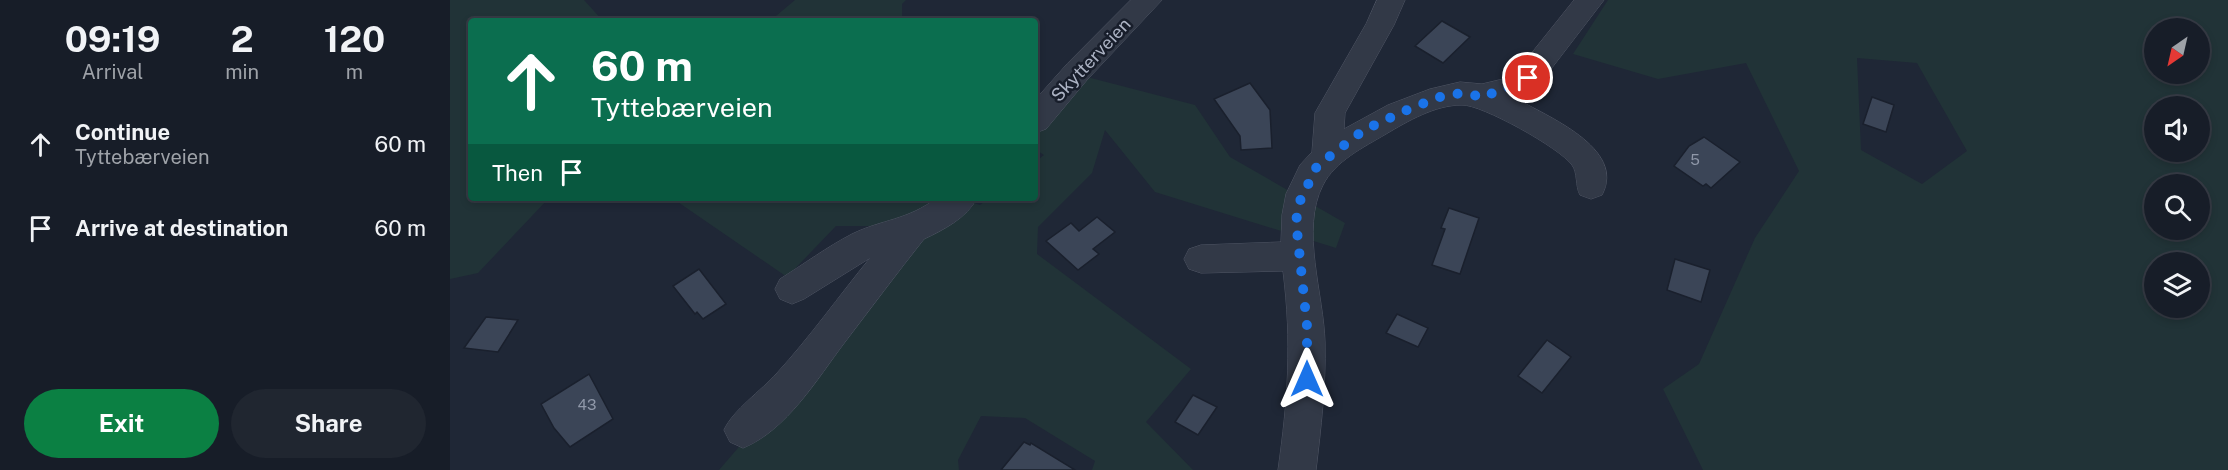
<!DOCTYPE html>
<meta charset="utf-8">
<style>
:root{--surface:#171d28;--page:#202630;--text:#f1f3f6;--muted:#9ea2a8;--line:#363b45;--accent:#0b8043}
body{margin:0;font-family:"Public Sans",sans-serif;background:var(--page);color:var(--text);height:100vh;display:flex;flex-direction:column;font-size:22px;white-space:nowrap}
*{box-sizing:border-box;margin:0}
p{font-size:20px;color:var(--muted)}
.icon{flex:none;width:33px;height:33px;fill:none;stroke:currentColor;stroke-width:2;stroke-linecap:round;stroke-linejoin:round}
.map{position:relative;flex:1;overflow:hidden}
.side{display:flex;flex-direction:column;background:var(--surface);width:450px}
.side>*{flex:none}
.guide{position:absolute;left:18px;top:18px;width:570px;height:183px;border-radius:6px;box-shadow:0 3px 9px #0003,0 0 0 2px var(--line);background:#0b6e4f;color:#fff;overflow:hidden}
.needle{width:39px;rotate:214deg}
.tools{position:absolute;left:1694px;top:18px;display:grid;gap:12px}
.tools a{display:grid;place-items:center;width:66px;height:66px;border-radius:50%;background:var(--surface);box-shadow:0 3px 9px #0003,0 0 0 2px var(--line);font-size:30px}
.pin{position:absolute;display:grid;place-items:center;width:51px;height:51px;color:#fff;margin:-26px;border:3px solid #fff;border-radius:50%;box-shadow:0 2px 6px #0007}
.me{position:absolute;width:66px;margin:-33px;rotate:0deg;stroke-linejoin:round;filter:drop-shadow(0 0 4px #0008)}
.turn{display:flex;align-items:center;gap:21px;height:126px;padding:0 24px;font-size:27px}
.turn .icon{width:78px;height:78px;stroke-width:2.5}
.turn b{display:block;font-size:42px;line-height:51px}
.then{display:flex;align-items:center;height:57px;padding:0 24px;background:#0003;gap:12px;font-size:22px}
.eta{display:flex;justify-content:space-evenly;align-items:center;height:102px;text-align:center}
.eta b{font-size:36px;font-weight:700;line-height:42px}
.action{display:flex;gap:12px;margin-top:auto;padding:12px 24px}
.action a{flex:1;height:69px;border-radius:36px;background:var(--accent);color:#fff;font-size:24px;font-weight:700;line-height:69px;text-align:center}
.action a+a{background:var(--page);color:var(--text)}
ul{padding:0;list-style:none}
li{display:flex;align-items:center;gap:18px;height:84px;padding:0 24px}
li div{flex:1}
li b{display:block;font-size:22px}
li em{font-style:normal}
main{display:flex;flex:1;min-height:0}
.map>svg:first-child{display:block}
.green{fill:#213337;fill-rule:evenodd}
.building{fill:#3b4557;stroke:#1a202d;stroke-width:1.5}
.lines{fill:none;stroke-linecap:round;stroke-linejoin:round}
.minor-casing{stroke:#505665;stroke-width:1}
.minor{fill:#323947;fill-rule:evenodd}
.route{stroke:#1a73e8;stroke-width:10;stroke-dasharray:0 18}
.labels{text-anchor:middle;stroke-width:5;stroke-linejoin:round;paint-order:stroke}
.number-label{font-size:15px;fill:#9098a9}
.street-label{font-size:18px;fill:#acb3c4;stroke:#181e2b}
</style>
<main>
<section class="side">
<div class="eta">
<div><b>09:19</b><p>Arrival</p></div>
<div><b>2</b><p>min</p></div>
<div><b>120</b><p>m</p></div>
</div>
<ul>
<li><svg class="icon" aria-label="ahead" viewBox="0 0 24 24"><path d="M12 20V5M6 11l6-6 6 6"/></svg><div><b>Continue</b><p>Tyttebærveien</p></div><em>60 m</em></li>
<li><svg class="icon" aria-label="arrive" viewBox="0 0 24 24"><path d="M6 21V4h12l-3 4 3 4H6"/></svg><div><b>Arrive at destination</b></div><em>60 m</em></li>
</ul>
<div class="action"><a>Exit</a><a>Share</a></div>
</section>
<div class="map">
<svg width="1778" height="470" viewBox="0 0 1778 470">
<rect width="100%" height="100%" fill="#1f2736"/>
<path class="green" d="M0 0H134L153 21H21V198H99L28 273 0 279Z
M345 0H456L452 4V21H320Z
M1158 0H1778V470H1253L1213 389 1249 364 1305 238 1349 171 1296 63 1208 79 1123 54ZM1704 28H1749V74H1704ZM1407 58 1467 63 1517 151 1472 184 1411 150ZM1704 106H1749V152H1704ZM1749 184V230H1704V184ZM1749 262V308H1704V262Z
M637 77 745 105 780 157 895 223 886 248 705 192 655 130 642 173 588 227 587 254 741 369 696 422 743 470H642L645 461 575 418 531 416 508 460 509 470H269L403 315 441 226H386L337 277 222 198H369L373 201 379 198H509L530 205 539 198H585V162L594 155 585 149V92L609 104Z"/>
<path class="building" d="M992 21 1020 37 993 63 965 46Z
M800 83 820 110 822 148 791 150 790 136 764 99Z
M1422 97 1444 105 1436 132 1413 124Z
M1254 137 1290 162 1261 188 1256 184 1253 186 1224 166 1239 146Z
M999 208 1029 218 1010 274 982 265 995 229 991 228Z
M647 217 665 232 643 249 649 254 628 270 596 241 621 223 629 231Z
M1225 259 1260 270 1251 302 1217 290Z
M249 269 276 304 253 319 247 312 245 314 223 286Z
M947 314 978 328 968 347 936 333Z
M36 317 68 320 48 352 14 348Z
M1097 340 1121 357 1092 393 1068 376Z
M139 374 163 419 120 447 104 428 91 404Z
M743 395 767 407 748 435 725 422Z
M574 442 580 445 581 443 625 470H551Z"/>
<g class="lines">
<defs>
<path id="minor" d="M681 0H712L637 80 596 129 585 133V100L617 64Z
M927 0H955L944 25 895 113 894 129 938 105 980 89 1010 82 1032 84 1053 79 1068 70 1124 0H1154L1088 86 1065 98C1096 116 1177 148 1152 195L1141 199 1130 195C1125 186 1128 173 1122 165 1110 148 1031 104 1012 105 985 105 958 121 936 134 914 147 885 161 873 185 850 229 874 295 875 343 876 385 871 428 866 470H828C838 400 842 342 833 271L751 273 739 269 734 259 739 249 751 245 831 242 832 215 836 194 850 165 862 152 865 113 916 24Z
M487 198H527C517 218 493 230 474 239 447 273 421 308 395 342 367 379 337 430 293 448L280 442 274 430C283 410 311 391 327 373 360 337 389 296 420 258L354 299 342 304 330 299 325 289 330 279C354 264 377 247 402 234 433 219 456 221 487 198Z"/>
</defs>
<use href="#minor" class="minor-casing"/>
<use href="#minor" class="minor"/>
</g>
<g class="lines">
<path class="route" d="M857 379V326L846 221 850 201 867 166 914 130 957 110 995 95 1016 93 1034 98C1048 88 1064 89 1078 78"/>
</g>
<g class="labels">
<g class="number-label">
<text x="1245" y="165">5</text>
<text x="137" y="410">43</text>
</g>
<g class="street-label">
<text transform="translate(641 60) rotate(-47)" y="6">Skytterveien</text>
</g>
</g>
</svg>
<div class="tools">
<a><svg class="needle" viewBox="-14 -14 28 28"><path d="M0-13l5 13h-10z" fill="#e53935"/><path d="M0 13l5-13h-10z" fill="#9ea2a8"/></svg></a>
<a><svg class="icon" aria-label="sound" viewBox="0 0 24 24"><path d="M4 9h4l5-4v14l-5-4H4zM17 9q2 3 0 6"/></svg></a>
<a><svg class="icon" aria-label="search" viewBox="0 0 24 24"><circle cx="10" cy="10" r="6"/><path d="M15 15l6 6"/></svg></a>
<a><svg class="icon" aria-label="layers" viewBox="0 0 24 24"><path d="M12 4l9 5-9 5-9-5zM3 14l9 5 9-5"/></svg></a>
</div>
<div class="pin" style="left:1078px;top:78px;background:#d93025"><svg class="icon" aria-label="arrive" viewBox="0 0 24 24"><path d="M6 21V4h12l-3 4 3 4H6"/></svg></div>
<svg class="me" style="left:857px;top:379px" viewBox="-20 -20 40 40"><path d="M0-17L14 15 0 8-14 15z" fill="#1a73e8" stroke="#fff" stroke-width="4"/></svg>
<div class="guide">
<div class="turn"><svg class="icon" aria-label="ahead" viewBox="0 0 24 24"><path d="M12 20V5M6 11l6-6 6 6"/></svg><div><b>60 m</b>Tyttebærveien</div></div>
<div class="then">Then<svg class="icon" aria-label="arrive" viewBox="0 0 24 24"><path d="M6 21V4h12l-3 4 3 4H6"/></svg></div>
</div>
</div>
</main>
